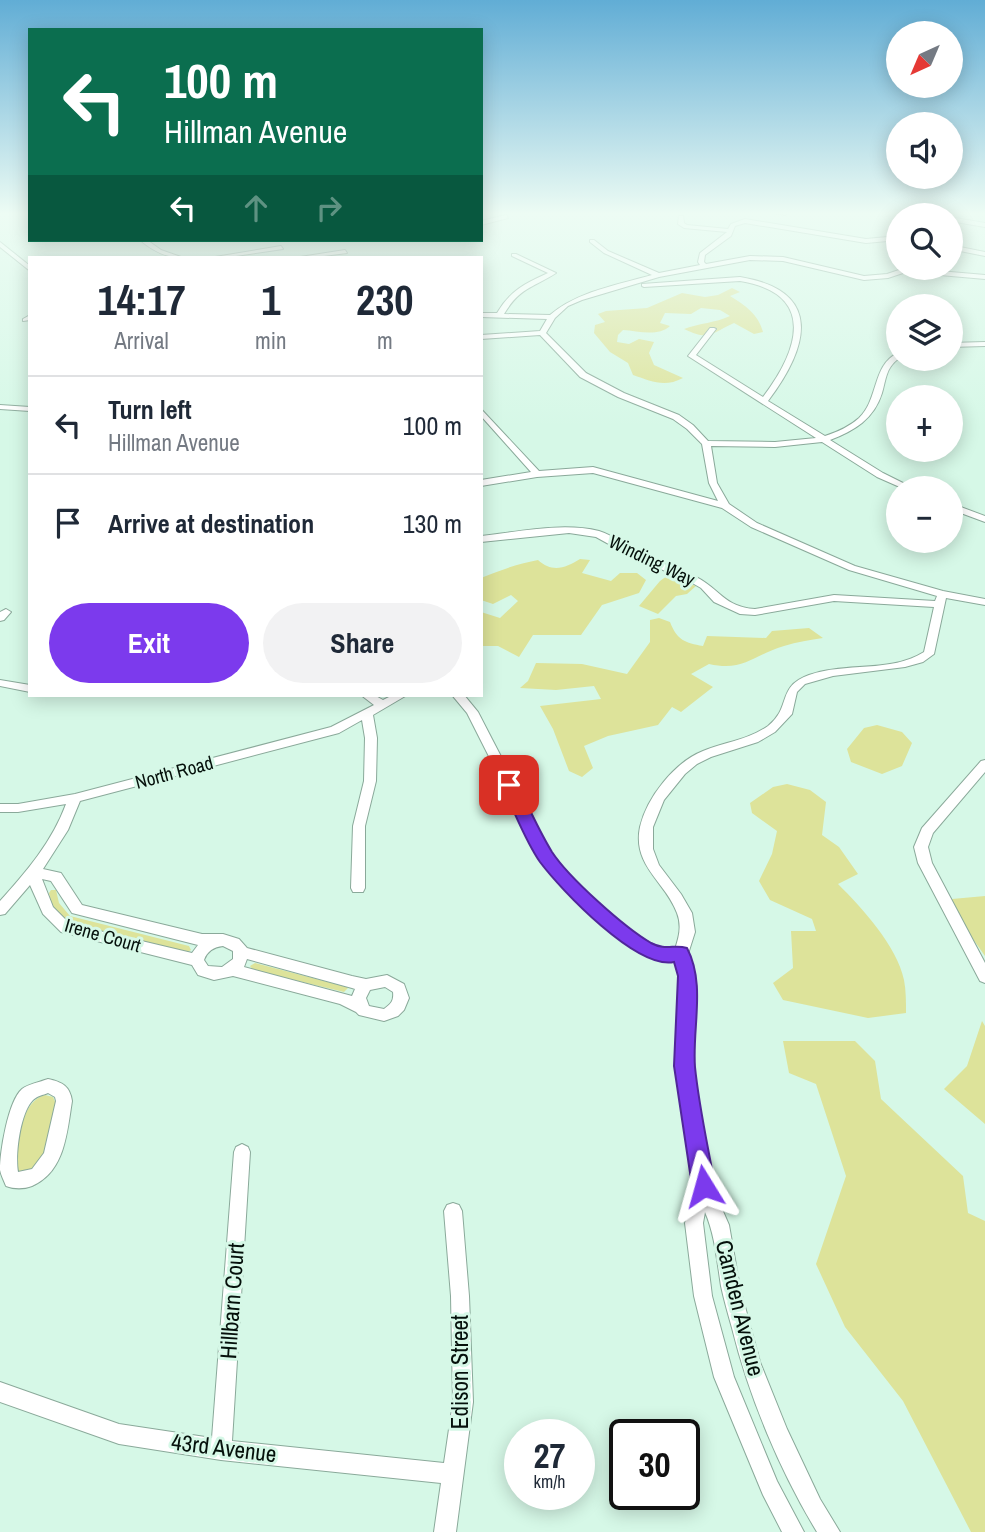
<!DOCTYPE html>
<meta charset="utf-8">
<style>
:root{--surface:#fff;--page:#f2f2f3;--text:#1f2937;--muted:#747a83;--line:#e0e1e3;--accent:#7c3aed}
body{margin:0;font-family:"Archivo Narrow",sans-serif;background:var(--page);color:var(--text);height:100vh;display:flex;flex-direction:column;font-size:26px;white-space:nowrap}
*{box-sizing:border-box;margin:0}
p{font-size:23px;color:var(--muted)}
.icon{flex:none;width:38px;height:38px;fill:none;stroke:currentColor;stroke-width:2;stroke-linecap:round;stroke-linejoin:round}
.map{position:relative;flex:1;overflow:hidden}
.drawer{position:absolute;left:28px;top:256px;width:455px;height:441px;display:flex;flex-direction:column;background:var(--surface);border-radius:0px;box-shadow:0 4px 18px #0003}
.drawer>*{flex:none}
.banner{position:absolute;left:28px;top:28px;width:455px;height:214px;border-radius:0px;box-shadow:0 4px 18px #0003;background:#0b6e4f;color:#fff;overflow:hidden}
.needle{width:46px;rotate:224deg}
.tools{position:absolute;left:886px;top:21px;display:grid;gap:14px}
.tools a{display:grid;place-items:center;width:77px;height:77px;border-radius:50%;background:var(--surface);box-shadow:0 4px 18px #0003;font-size:35px}
.speed{position:absolute;left:504px;top:1419px;display:flex;gap:14px;font-size:35px;font-weight:700;text-align:center}
.speed>*{display:grid;place-content:center;width:91px;height:91px;border-radius:50%;background:var(--surface);box-shadow:0 4px 18px #0003;line-height:1}
.speed small{font-size:18px;font-weight:400}
.speed .limit{border:4px solid #111;border-radius:10px;background:#fff;color:#111}
.pin{position:absolute;display:grid;place-items:center;width:60px;height:60px;color:#fff;margin:-30px;border-radius:14px;box-shadow:0 4px 10px #0006}
.me{position:absolute;width:77px;margin:-38px;rotate:352deg;stroke-linejoin:round;filter:drop-shadow(0 0 5px #0008)}
.turn{display:flex;align-items:center;gap:24px;height:147px;padding:0 21px;font-size:32px}
.turn .icon{width:91px;height:91px;stroke-width:2.5}
.turn b{display:block;font-size:49px;line-height:60px}
.lanes{display:flex;align-items:center;height:66px;padding:0 21px;background:#0003;justify-content:center;gap:35px;direction:ltr}
.lanes .off{opacity:.35}
.eta{display:flex;justify-content:space-evenly;align-items:center;height:119px;text-align:center}
.eta b{font-size:42px;font-weight:700;line-height:49px}
.action{display:flex;gap:14px;margin-top:auto;padding:14px 21px}
.action a{flex:1;height:80px;border-radius:42px;background:var(--accent);color:#fff;font-size:28px;font-weight:700;line-height:80px;text-align:center}
.action a+a{background:var(--page);color:var(--text)}
ul{padding:0;list-style:none}
li{display:flex;align-items:center;gap:21px;height:98px;padding:0 21px;border-top:2px solid var(--line)}
li div{flex:1}
li b{display:block;font-size:26px}
li em{font-style:normal}
.map>svg:first-child{display:block}
.green{fill:#dde39a}
.lines{fill:none;stroke-linecap:round;stroke-linejoin:round}
.minor-casing{stroke:#8aa99a;stroke-width:2}
.minor{fill:#fff;fill-rule:evenodd}
.route{fill:#7c3aed;stroke:#51269a;stroke-width:2}
.labels{text-anchor:middle;stroke-width:6;stroke-linejoin:round;paint-order:stroke}
.street-label{font-size:19px;fill:#05100b;stroke:#d6f8e7}
.near-street-label{font-size:23px;fill:#05100b;stroke:#d6f8e7}
</style>
<div class="map">
<svg width="985" height="1532" viewBox="0 0 985 1532">
<rect width="100%" height="100%" fill="#d6f8e7"/>
<path class="green" d="M732 288 740 292 730 296C745 305 759 315 763 332L754 334 734 323C710 334 709 341 684 329 700 323 715 323 730 316L720 310 701 308 691 314 665 313 660 323 670 326C658 337 638 331 623 330L618 335 617 342 629 344 639 339 654 342 649 353 654 365 683 378C664 388 651 381 633 375L628 363 610 352 594 333 595 325 605 322 598 314 606 311 647 308 682 293 705 297 718 295Z
M580 559 590 560 582 573 611 581 620 573H637L646 580 639 593 602 605 581 635H533L519 657 498 646H481V612L500 618 518 601 511 595 493 604 481 600V578C501 570 517 564 538 560 552 573 566 568 580 559Z
M667 576 696 586 687 594 676 596 658 614 639 606 660 581Z
M659 618 670 622C677 640 685 643 703 646L707 636 766 638 772 631 809 628 823 638C810 640 797 642 784 646 753 655 744 672 709 664L691 674 713 687 681 712 672 707 658 725 608 736 584 746 593 768 582 777 569 771 553 729 540 706 601 699 594 686 556 690 520 688 528 681 536 663 582 664 627 674 650 642V620Z
M877 725 902 732 912 743 902 766 882 774 851 762 847 749 864 728Z
M787 784 810 790 826 802 822 835 839 847 858 874 838 884C862 908 897 946 904 980 906 990 906 1002 906 1013L868 1018 783 1000 773 983 793 968 791 931H816L812 919 770 900 759 881 772 854 777 831 752 813 750 803 773 787Z
M51 890H56L59 903 70 916 189 946 191 950 186 953 64 921 52 907 49 893Z
M985 896V956L958 918 952 899Z
M255 963 347 987 348 988 344 992 253 970 250 966Z
M982 1021 985 1026V1124L944 1089 967 1066Z
M783 1041H855L875 1061 881 1099 963 1176 968 1213 985 1221V1532H971L903 1401 845 1327 816 1264 846 1176 816 1084 789 1073Z
M45 1095 53 1097 56 1104 43 1161 36 1169 18 1173 12 1162C18 1142 21 1101 45 1095Z"/>
<g class="lines">
<defs>
<path id="minor" d="M774 213H788L785 215Z
M506 215 508 218 481 225V221Z
M679 216H683L684 223 687 225 728 229 731 224 745 219 866 239 898 236V240L866 243 745 223 735 226 731 236 705 255 704 262 706 264 750 256 783 257 864 276 887 274 905 268 985 275V279L906 272 888 278 864 280 783 261 750 260 659 277 582 300 568 306 555 318 546 333 586 373 624 393 679 415 693 425 708 441 775 442 816 438 688 356 710 328H714L716 329 696 355 763 397C798 351 818 294 740 281L644 287 642 286V284L740 277C825 291 808 348 768 401L825 436C837 432 849 427 859 418 879 399 872 365 898 353V359C886 368 886 379 882 393 874 419 854 431 830 440L883 473 913 488H902L877 477 822 442 775 447 711 446 717 483 729 504 757 523 855 566 943 591 985 599V605L946 598 934 654 923 662 905 667 833 676 805 684 797 692 792 714 775 732 758 742 711 757 697 764 685 774 664 800 653 827V849L659 865 681 894 692 913 695 932 688 954 694 977 693 1066 712 1186 729 1225 740 1288 760 1362 787 1429 820 1499 840 1532H817C780 1471 749 1397 732 1328 728 1314 724 1300 721 1286 717 1261 715 1235 705 1212L703 1223 712 1296 734 1377 777 1481 804 1532H782L763 1495 714 1377 694 1296 685 1223 694 1186 677 1066 680 977 676 961C638 968 565 890 543 861 533 847 526 829 518 814 501 780 484 747 467 713L452 695H464L478 712C495 745 512 778 530 811 537 825 543 841 552 854 570 878 645 955 675 949 679 937 682 926 677 913 666 882 632 866 640 827 647 797 675 762 703 751 725 742 748 740 768 726 792 707 776 687 809 675 845 662 891 673 924 652L934 607 834 601 755 615 740 614 714 602 701 588 687 580 634 558 596 537 569 533 481 542V536C519 532 562 522 599 531 614 535 627 548 641 554 659 563 678 568 696 577 720 589 724 607 755 609L834 595 935 601 937 596 849 570 751 527 722 508 593 473 537 477 481 486V480L531 472 481 416V409L539 471 593 467 718 501 709 483 702 444 687 429 673 419 618 397 580 377 540 335 481 339V335L540 331 547 319 481 317V313H497C511 290 524 284 548 273L512 256V254H516L556 273C533 288 520 287 504 314L550 315C578 291 618 285 652 275L604 253 590 242V240H594L608 251 659 273 700 265 698 262 700 253 727 232 684 228 678 224Z
M950 217 985 223V227L950 221Z
M140 240H147L161 250 181 257C165 258 152 250 140 240Z
M0 242 30 266V271L0 247Z
M950 245 985 252V256L950 249Z
M281 246 283 249 229 257H215Z
M345 250 347 253 316 257H300Z
M30 315V320L23 321V319Z
M985 342V346L950 347V343Z
M0 405 30 407V411L0 409Z
M950 503 985 516V522L950 509Z
M6 609 11 612 4 620 0 621V612Z
M0 680 30 685V692L0 686Z
M361 695H374L383 700 393 695H407L373 715 377 738 376 781 365 826V888L363 892H353L351 888 353 826 364 781 365 738 362 720 339 733 80 801 68 830 43 869 61 873 82 905 202 934H223L239 939 247 948 352 976 366 979 387 975 404 984 409 998 404 1010 398 1016 384 1021 359 1015 356 1012 340 1004 233 976 214 980 198 975 192 965 61 932 43 914 30 885 5 914 0 915V901C27 871 52 842 66 804L18 812H0V804H18L75 794 331 727 374 705ZM42 879 51 881 72 913 198 945 192 953 70 924 53 907ZM223 946 233 951V959L222 967 208 966 204 960C207 951 214 947 223 946ZM247 959 352 988 355 989 352 996 244 967ZM385 987 393 992C394 1001 391 1004 384 1009L369 1006 366 998 370 990Z
M985 760V772L933 833 928 847 932 863 985 963V983L980 981 918 863 914 847 922 828 981 761Z
M48 1079C62 1082 70 1086 72 1101 67 1132 65 1172 32 1186 24 1189 14 1189 6 1186 4 1181 1 1175 0 1170 0 1152 8 1101 22 1089 28 1084 40 1082 48 1079ZM48 1093 55 1097 56 1101 44 1153 32 1169 18 1172C15 1155 20 1113 33 1100 37 1096 43 1095 48 1093Z
M242 1144 248 1147 250 1152 232 1441 444 1463 453 1402 451 1296 444 1211 447 1205 453 1203 459 1205 462 1211 469 1296 473 1402 456 1532H434L441 1483 221 1460 119 1444 0 1402V1382L119 1424 212 1438 234 1152 236 1147Z"/>
</defs>
<use href="#minor" class="minor-casing"/>
<use href="#minor" class="minor"/>
</g>
<linearGradient id="sky" x2="0" y2="1"><stop stop-color="#61add5"/><stop offset="0.5" stop-color="#edfcf4"/><stop offset="1" stop-color="#edfcf4" stop-opacity="0"/></linearGradient>
<rect width="985" height="427" fill="url(#sky)"/>
<path class="route" d="M509 779 517 785C529 807 539 831 552 852 569 878 624 927 651 943 666 951 674 944 687 948 706 984 692 1028 695 1067 699 1107 708 1146 715 1186L711 1193 704 1196 696 1193 692 1186 674 1066 678 976 674 962C637 970 561 890 540 862 524 839 514 809 501 785Z"/>
<g class="labels">
<g class="street-label">
<text transform="translate(652 560) rotate(26)" y="7">Winding Way</text>
<text transform="translate(174 772) rotate(-15)" y="7">North Road</text>
<text transform="translate(103 935) rotate(16)" y="7">Irene Court</text>
</g>
<g class="near-street-label">
<text transform="translate(232 1301) rotate(-86)" y="8">Hillbarn Court</text>
<text transform="translate(740 1308) rotate(76)" y="8">Camden Avenue</text>
<text transform="translate(460 1372) rotate(-90)" y="8">Edison Street</text>
<text transform="translate(224 1448) rotate(7)" y="8">43rd Avenue</text>
</g>
</g>
</svg>
<div class="tools">
<a><svg class="needle" viewBox="-14 -14 28 28"><path d="M0-13l5 13h-10z" fill="#e53935"/><path d="M0 13l5-13h-10z" fill="#747a83"/></svg></a>
<a><svg class="icon" aria-label="sound" viewBox="0 0 24 24"><path d="M4 9h4l5-4v14l-5-4H4zM17 9q2 3 0 6"/></svg></a>
<a><svg class="icon" aria-label="search" viewBox="0 0 24 24"><circle cx="10" cy="10" r="6"/><path d="M15 15l6 6"/></svg></a>
<a><svg class="icon" aria-label="layers" viewBox="0 0 24 24"><path d="M12 4l9 5-9 5-9-5zM3 14l9 5 9-5"/></svg></a>
<a>+</a>
<a>−</a>
</div>
<div class="speed"><div>27<small>km/h</small></div><div class="limit">30</div></div>
<div class="pin" style="left:509px;top:785px;background:#d93025"><svg class="icon" aria-label="arrive" viewBox="0 0 24 24"><path d="M6 21V4h12l-3 4 3 4H6"/></svg></div>
<svg class="me" style="left:704px;top:1186px" viewBox="-20 -20 40 40"><path d="M0-17L14 15 0 8-14 15z" fill="#7c3aed" stroke="#fff" stroke-width="4"/></svg>
<div class="banner">
<div class="turn"><svg class="icon" aria-label="left" viewBox="0 0 24 24"><path d="M17 20v-9H6M10 6l-5 5 5 5"/></svg><div><b>100 m</b>Hillman Avenue</div></div>
<div class="lanes"><svg class="icon" aria-label="left" viewBox="0 0 24 24"><path d="M17 20v-9H6M10 6l-5 5 5 5"/></svg><svg class="icon off" aria-label="ahead" viewBox="0 0 24 24"><path d="M12 20V5M6 11l6-6 6 6"/></svg><svg class="icon off" aria-label="right" viewBox="0 0 24 24"><path d="M7 20v-9h11M14 6l5 5-5 5"/></svg></div>
</div>
<section class="drawer">
<div class="eta">
<div><b>14:17</b><p>Arrival</p></div>
<div><b>1</b><p>min</p></div>
<div><b>230</b><p>m</p></div>
</div>
<ul>
<li><svg class="icon" aria-label="left" viewBox="0 0 24 24"><path d="M17 20v-9H6M10 6l-5 5 5 5"/></svg><div><b>Turn left</b><p>Hillman Avenue</p></div><em>100 m</em></li>
<li><svg class="icon" aria-label="arrive" viewBox="0 0 24 24"><path d="M6 21V4h12l-3 4 3 4H6"/></svg><div><b>Arrive at destination</b></div><em>130 m</em></li>
</ul>
<div class="action"><a>Exit</a><a>Share</a></div>
</section>
</div>
